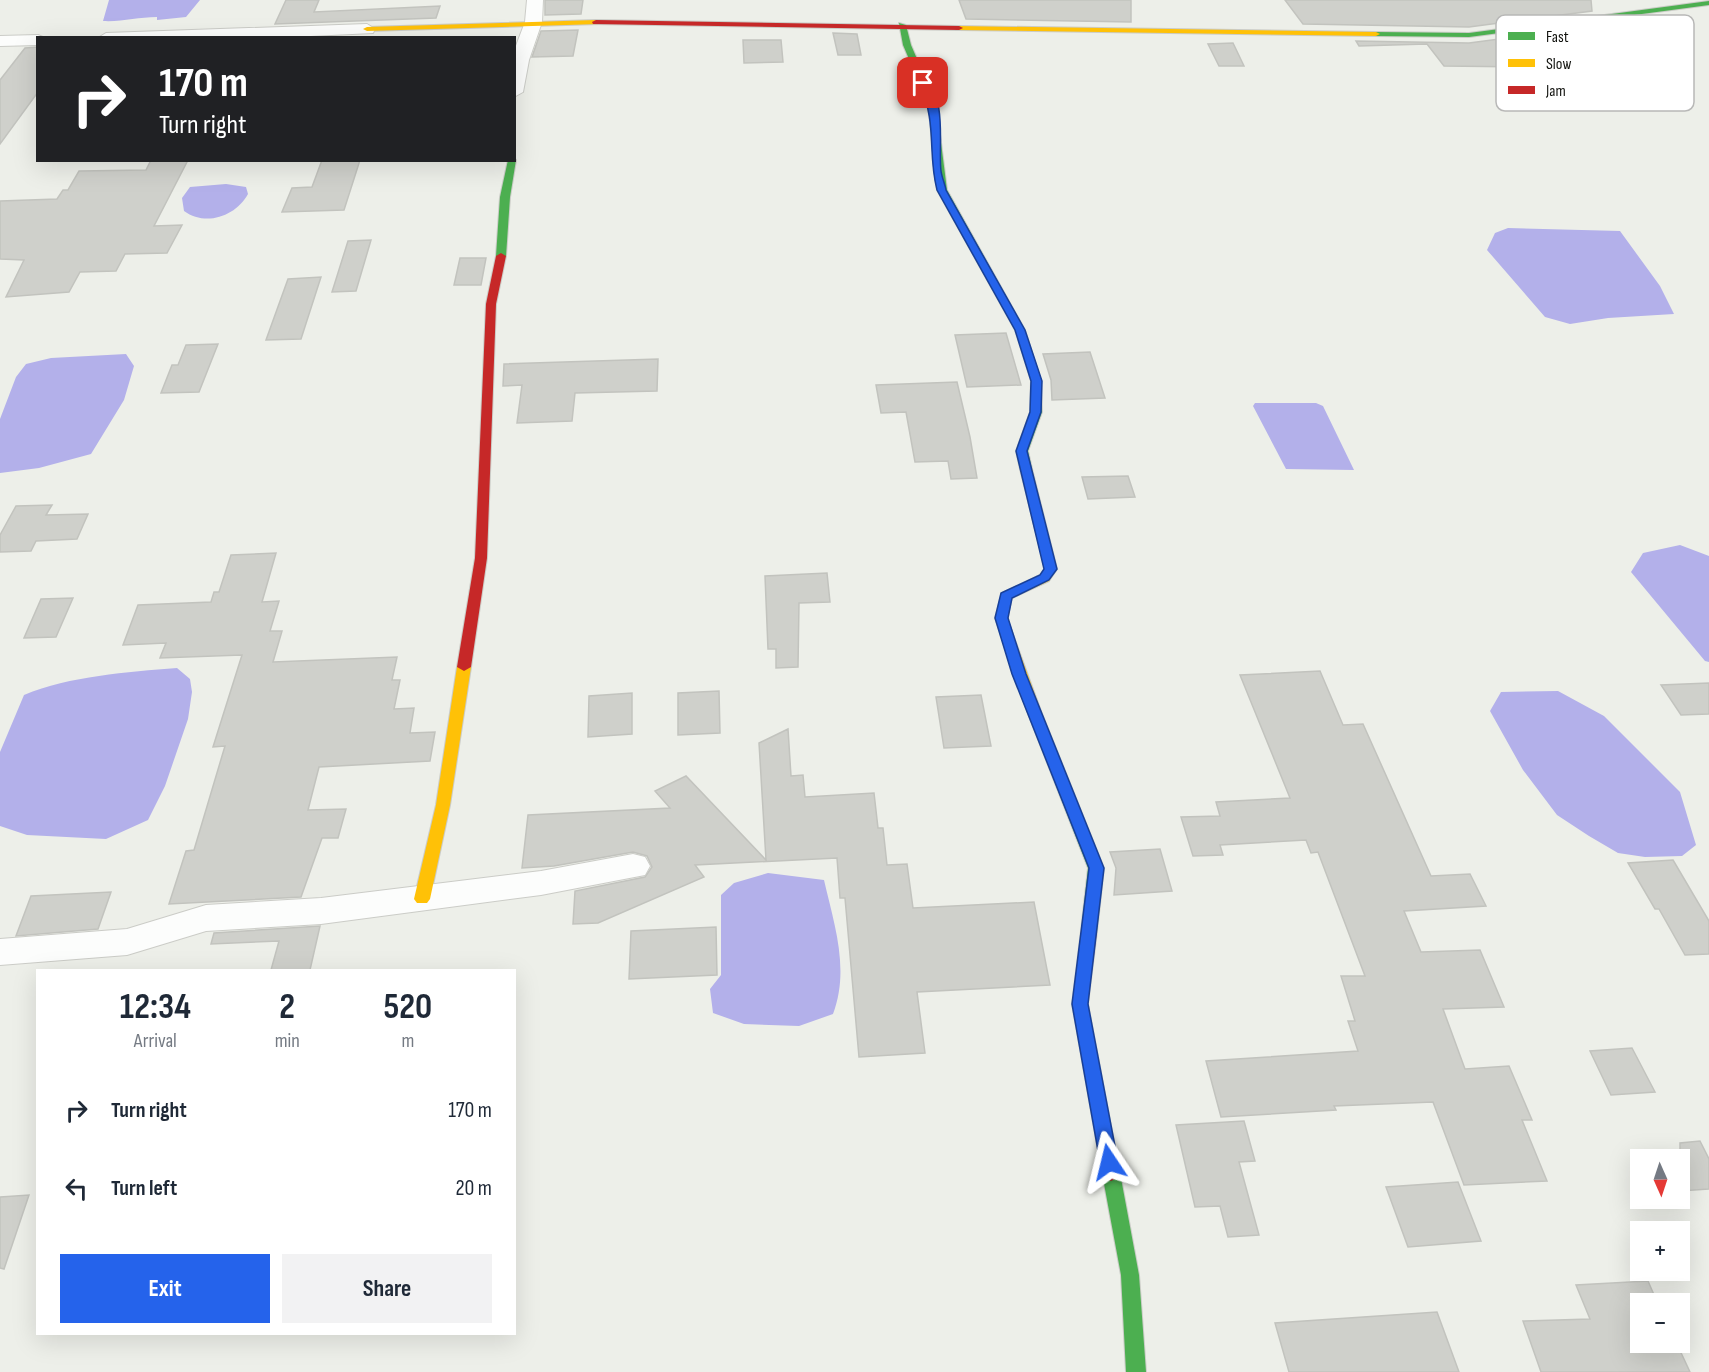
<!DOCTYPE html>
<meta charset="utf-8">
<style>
:root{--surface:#fff;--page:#f2f2f3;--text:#1f2937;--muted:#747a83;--accent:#2563eb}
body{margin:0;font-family:"Sofia Sans Condensed",sans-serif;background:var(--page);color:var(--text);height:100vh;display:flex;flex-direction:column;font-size:22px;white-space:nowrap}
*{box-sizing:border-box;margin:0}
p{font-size:20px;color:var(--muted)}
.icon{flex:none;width:33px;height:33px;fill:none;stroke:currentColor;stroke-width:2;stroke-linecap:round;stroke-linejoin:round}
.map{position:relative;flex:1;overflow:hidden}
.sheet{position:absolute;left:36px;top:969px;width:480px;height:366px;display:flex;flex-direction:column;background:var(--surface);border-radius:0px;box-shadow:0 6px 24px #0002}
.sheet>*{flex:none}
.guide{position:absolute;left:36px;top:36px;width:480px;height:126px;border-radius:0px;box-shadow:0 6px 24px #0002;background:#202124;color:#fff;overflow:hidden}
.needle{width:39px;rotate:177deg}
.buttons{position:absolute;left:1630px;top:1149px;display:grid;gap:12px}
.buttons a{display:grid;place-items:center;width:60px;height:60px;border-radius:0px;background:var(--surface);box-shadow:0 6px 24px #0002;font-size:30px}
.pin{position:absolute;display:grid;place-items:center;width:51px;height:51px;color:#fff;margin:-26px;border-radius:12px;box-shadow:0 3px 9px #0006}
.me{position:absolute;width:66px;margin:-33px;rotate:350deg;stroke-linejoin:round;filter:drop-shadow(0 0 4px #0008)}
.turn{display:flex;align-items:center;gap:21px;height:126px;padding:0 24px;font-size:27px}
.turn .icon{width:78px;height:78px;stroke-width:2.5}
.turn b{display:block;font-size:42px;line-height:51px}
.eta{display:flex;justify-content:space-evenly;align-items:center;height:102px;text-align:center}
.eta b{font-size:36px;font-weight:700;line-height:42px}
.button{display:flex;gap:12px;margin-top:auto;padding:12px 24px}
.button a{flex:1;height:69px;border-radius:0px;background:var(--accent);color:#fff;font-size:24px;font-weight:700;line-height:69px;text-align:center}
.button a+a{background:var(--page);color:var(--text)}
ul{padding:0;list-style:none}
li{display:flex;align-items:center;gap:18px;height:78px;padding:0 24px}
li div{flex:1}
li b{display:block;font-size:22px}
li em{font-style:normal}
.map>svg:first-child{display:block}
.water{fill:#b3b0ea}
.building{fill:#cfd0cb;stroke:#c2c3be;stroke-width:1.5}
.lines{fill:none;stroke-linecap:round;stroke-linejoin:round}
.street-casing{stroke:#cbccc7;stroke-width:2}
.fast-casing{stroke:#cbccc7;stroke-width:2}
.slow-casing{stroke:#cbccc7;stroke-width:2}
.jam-casing{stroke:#cbccc7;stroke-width:2}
.street{fill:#fcfdfc;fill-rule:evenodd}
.fast{fill:#4caf50;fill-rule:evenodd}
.slow{fill:#ffc107;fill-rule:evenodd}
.jam{fill:#c62828;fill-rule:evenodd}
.route{fill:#2563eb;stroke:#184099;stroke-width:1.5}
.key{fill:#fff;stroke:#b8b8b7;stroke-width:1.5}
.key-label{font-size:16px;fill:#11120e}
</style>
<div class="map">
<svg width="1709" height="1372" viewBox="0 0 1709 1372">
<rect width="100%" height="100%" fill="#edefe9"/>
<path class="water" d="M109 0H200L186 17 157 20V17C138 17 122 22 103 21Z
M226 184 246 187 248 194C236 216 206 227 184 211L182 198 190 187Z
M1508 228 1620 231 1660 286 1674 314 1608 318 1570 324 1545 317 1487 250 1495 233Z
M126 354 134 366 124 400 91 454 39 468 0 473V419L16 377 26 364 51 358Z
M1255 403H1316L1323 406 1354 470 1286 469 1253 406Z
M1680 545 1709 556V662L1705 661 1631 572 1643 553Z
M177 668 190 679 192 692 188 719 165 786 148 820 106 839 27 835 0 826V752L24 695C70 676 127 672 177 668Z
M1558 691 1604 716 1680 792 1696 845 1682 856 1645 857 1618 853 1589 836 1557 815 1523 770 1490 711 1501 692Z
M768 873 824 880C834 924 850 969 833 1014L799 1026 744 1024 713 1013 710 989 721 975V895L734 883Z"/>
<path class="building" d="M286 0H319L314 12 440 6 436 18 275 24Z
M545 0H583L581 14 545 15Z
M959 0H1131V22L966 19Z
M1285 0H1591L1592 11 1469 27 1303 24Z
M578 30 573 56 532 57 541 31Z
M833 33 857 34 861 55H838Z
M1544 33 1545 56H1539L1545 62H1528L1532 67 1444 66 1427 44 1359 46 1356 41 1469 43Z
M743 40H781L783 62 744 63Z
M1233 43 1244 66H1219L1208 44Z
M38 47V92L0 144V80L25 48Z
M151 160H188L154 226 182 225 167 253 125 254 116 271 80 272 69 292 6 297 24 260 0 259V201L57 199 63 190H68L79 171 146 170Z
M322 160H360L344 210 282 212 292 188 312 187Z
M371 240 356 291 332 292 348 241Z
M460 258H486L481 285H454Z
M321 277 301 339 266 340 288 279Z
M1006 333 1021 385 967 387 955 335Z
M218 344 199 392 161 393 172 365H178L186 345Z
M1090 352 1105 398 1052 400 1051 380 1043 354Z
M658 359 657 391 575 393 572 421 517 423 522 385 503 386 504 364Z
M957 382 970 437 977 478 951 479 948 461 915 462 906 412 881 413 876 385Z
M1128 476 1135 497 1088 499 1082 477Z
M52 505 46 515 88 514 77 539 36 541 31 551 0 552V535L16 506Z
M276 553 262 602 279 601 270 631H282L273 662 397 657 392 680H400L394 709 414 708 410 733 435 732 430 761 319 767 308 810 346 809 338 838H322L301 897 169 904 186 851 194 850 225 746 213 747 242 655 160 658 166 643 123 645 138 605 211 602 214 592H219L231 555Z
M827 573 830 602 799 603 798 667 776 668V649H768L765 576Z
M73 598 56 637 24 638 41 599Z
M1320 671 1343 725 1363 724 1431 876 1470 874 1486 906 1404 911 1421 952 1480 950 1504 1007 1443 1009 1465 1069 1509 1066 1532 1120H1522L1547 1181 1464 1185 1433 1102 1334 1106 1336 1110 1221 1117 1206 1061 1358 1051 1348 1021H1355L1341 976H1365L1318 852 1311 853 1306 840 1220 845 1223 855 1193 856 1181 817 1220 816 1216 802 1290 798 1240 675Z
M1709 683V714L1681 715 1661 685Z
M719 691 720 733 678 735V693Z
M632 693V734L588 737 589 696Z
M981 695 991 746 944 748 936 697Z
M788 729 791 776 803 775 805 797 874 793 878 828H883L887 865 907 864 913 908 1034 902 1050 985 917 992 925 1053 859 1057 845 898H840L837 858 695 865 704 877 598 923 573 924 575 891 645 877 652 867 647 856 633 852 554 866 522 868 528 815 670 808 655 791 686 776 766 860 759 743Z
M1160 849 1172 891 1114 895 1116 868 1110 852Z
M1673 860 1709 921V954L1685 955 1659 909H1655L1628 863Z
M111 892 98 929 16 936 31 896Z
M320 926 310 970H271L279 941 211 944 214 933Z
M716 927 717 975 629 979 631 931Z
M1632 1048 1655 1092 1611 1095 1590 1051Z
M1244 1121 1255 1161 1239 1162 1259 1235 1228 1237 1220 1206 1195 1207 1176 1125Z
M1700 1141 1709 1159V1189L1680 1191V1143Z
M1458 1182 1481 1241 1408 1247 1386 1187Z
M29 1195 4 1269 0 1268V1197Z
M1648 1281 1658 1304H1641V1342H1676L1690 1372H1541L1523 1321 1590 1319 1576 1285Z
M1437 1312 1459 1372H1289L1275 1323Z"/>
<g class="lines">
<defs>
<path id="street" d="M527 0H543L542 22 529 60 523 92 514 97V51L525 22Z
M367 24 375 29 373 33 269 38H98L106 33Z
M38 35 45 38H38V45L0 46V36Z
M633 854 645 857 650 866 645 875 541 895 321 924 206 931 127 955 0 965V939L127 929 206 905 321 898 541 871Z"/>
<path id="fast" d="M1709 1V5L1469 37 1376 36 1372 34 1376 32 1469 33Z
M899 23 906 25 911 45 936 103 947 190 1025 330 1041 381 1042 412 1028 451 1032 469 1030 471 1026 472 1020 469 1016 451 1030 412 1031 381 1015 330 937 190 928 103 903 45Z
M514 158 516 160 510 197 506 256 501 259 496 256 500 197 508 160H514Z
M1034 707 1041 711 1104 868 1097 931 1095 935 1089 937 1083 935 1081 931 1088 868 1027 711Z
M1111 1165 1117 1168 1120 1173 1139 1275 1146 1372H1126L1121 1275 1102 1173 1105 1168Z"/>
<path id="slow" d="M596 20 600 22 599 24 367 31 363 29 367 27Z
M956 26 1376 32 1380 34 1376 36 959 30H956Z
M1026 466 1032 469 1057 569 1049 581 1012 598 1007 618 1041 711 1034 715 1027 711 995 618 1002 593 1040 575 1045 569 1020 469Z
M464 663 471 667 450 805 430 899 427 903H417L414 899 436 805 457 667Z"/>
<path id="jam" d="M596 20 959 26 963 28 959 30 593 24 592 22Z
M501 253 506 256 496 304 487 558 471 667 464 671 457 667 475 558 486 304 496 256Z
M1089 925 1095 927 1097 931 1088 1004 1120 1173 1117 1178 1111 1181 1105 1178 1102 1173 1072 1004 1081 931 1083 927Z"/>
</defs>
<use href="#street" class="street-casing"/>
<use href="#fast" class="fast-casing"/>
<use href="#slow" class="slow-casing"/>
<use href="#jam" class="jam-casing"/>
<use href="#street" class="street"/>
<use href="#fast" class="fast"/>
<use href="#slow" class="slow"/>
<use href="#jam" class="jam"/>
</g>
<path class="route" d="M923 80C948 94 938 148 941 171 942 178 945 184 946 190L1025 330 1042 381 1041 412 1027 451 1057 569 1049 580 1012 598 1008 618 1026 674 1104 868 1088 1004 1118 1162 1115 1167 1109 1170 1103 1167 1100 1162 1072 1004 1089 868 1012 674 995 618 1001 593 1040 575 1044 569 1016 451 1030 412 1031 381 1015 330 937 190C927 151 938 124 919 83Z"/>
<rect x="1496" y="15" width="198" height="96" rx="9" class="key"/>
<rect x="1508" y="32" width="27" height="8" fill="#4caf50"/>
<rect x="1508" y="59" width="27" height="8" fill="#ffc107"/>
<rect x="1508" y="86" width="27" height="8" fill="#c62828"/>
<g class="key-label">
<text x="1546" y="42">Fast</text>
<text x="1546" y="69">Slow</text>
<text x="1546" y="96">Jam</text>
</g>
</svg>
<div class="buttons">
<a><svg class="needle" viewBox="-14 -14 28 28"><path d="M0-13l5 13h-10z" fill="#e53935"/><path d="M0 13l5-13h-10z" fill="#747a83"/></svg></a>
<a>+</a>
<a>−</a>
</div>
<div class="pin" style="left:923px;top:83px;background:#d93025"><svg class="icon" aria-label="arrive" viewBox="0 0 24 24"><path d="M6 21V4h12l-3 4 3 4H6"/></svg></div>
<svg class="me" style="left:1109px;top:1162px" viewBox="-20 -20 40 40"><path d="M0-17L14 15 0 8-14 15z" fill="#2563eb" stroke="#fff" stroke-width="4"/></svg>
<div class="guide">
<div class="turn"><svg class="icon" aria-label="right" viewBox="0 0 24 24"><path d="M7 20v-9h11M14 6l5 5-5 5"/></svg><div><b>170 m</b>Turn right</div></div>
</div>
<section class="sheet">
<div class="eta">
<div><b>12:34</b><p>Arrival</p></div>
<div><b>2</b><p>min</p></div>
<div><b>520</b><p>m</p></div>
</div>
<ul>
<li><svg class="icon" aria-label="right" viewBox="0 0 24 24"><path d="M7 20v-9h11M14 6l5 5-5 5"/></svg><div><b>Turn right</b></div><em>170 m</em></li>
<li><svg class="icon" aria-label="left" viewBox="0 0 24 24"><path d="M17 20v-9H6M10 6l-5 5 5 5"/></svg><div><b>Turn left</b></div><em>20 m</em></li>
</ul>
<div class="button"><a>Exit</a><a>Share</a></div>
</section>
</div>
